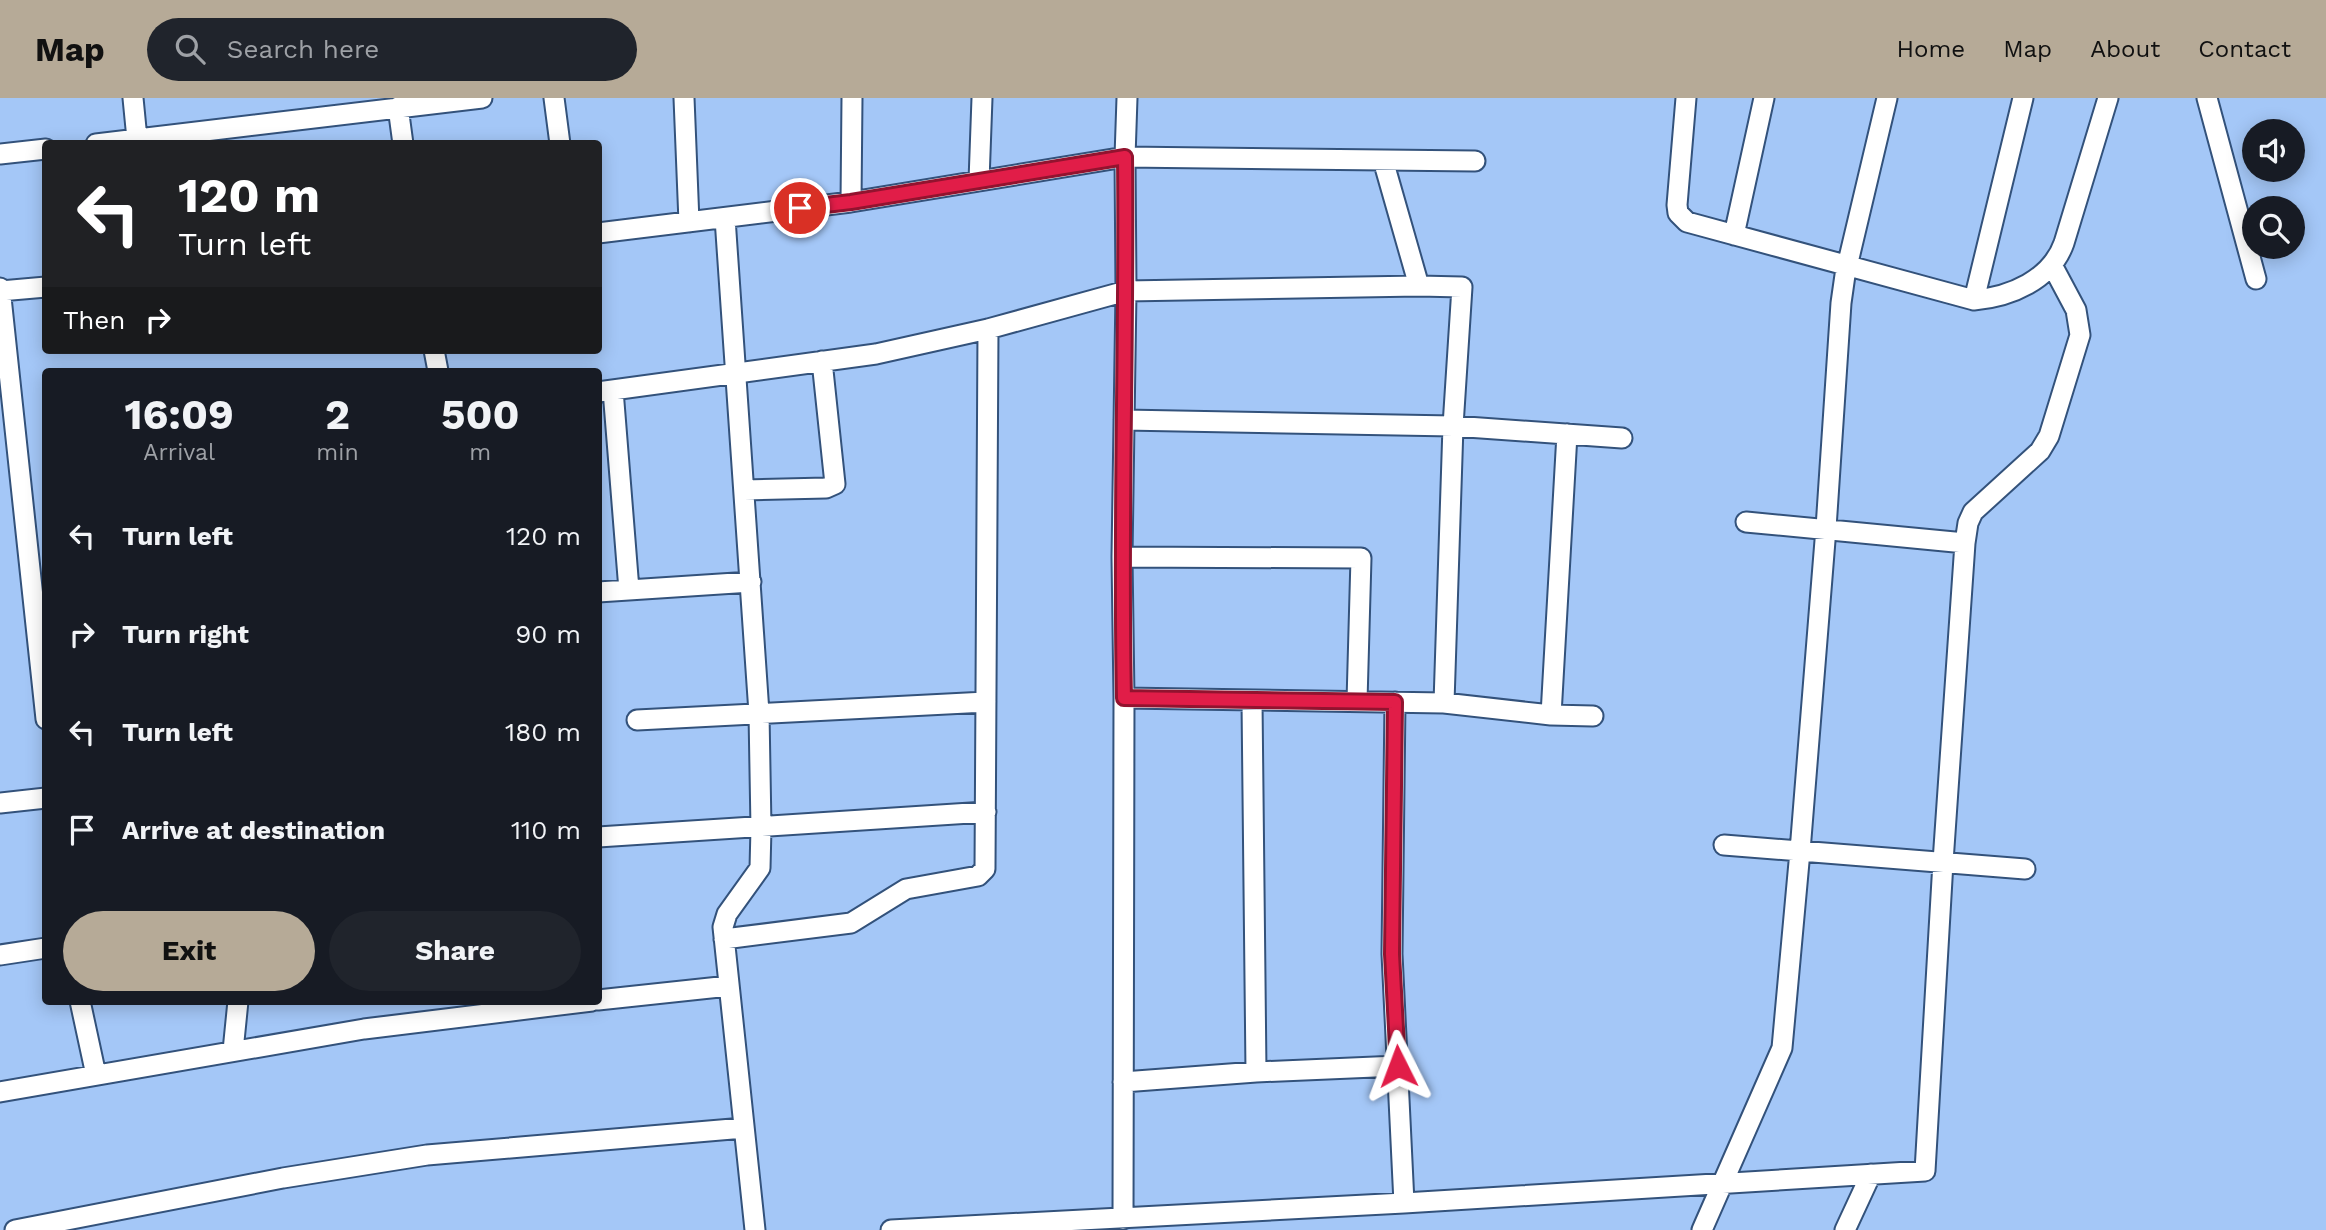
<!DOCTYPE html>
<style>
:root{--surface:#171b24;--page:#20242c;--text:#f1f3f6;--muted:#9ea1a6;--accent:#b6aa97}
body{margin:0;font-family:"Work Sans",sans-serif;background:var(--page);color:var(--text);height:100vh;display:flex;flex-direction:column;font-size:26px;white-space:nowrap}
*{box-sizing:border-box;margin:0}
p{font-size:23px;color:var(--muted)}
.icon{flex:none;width:38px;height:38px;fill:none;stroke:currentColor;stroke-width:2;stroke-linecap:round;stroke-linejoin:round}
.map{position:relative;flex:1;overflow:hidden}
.details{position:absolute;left:42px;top:270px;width:560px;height:637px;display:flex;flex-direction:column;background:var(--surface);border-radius:7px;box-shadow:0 4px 18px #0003}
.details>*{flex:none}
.top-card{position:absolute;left:42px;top:42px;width:560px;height:214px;border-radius:7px;box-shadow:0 4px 18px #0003;background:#202124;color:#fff;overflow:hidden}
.buttons{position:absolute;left:2242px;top:21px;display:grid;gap:14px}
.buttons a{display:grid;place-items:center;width:63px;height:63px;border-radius:50%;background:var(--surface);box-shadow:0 4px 18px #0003;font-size:35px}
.pin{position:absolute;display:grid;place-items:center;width:60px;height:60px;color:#fff;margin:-30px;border:4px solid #fff;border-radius:50%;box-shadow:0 2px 7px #0007}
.me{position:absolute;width:77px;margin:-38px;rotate:357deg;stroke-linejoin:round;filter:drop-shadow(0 0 5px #0008)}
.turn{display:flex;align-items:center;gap:24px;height:147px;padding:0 21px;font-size:32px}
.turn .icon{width:91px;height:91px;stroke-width:2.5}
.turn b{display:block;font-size:49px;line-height:60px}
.then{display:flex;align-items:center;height:66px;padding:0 21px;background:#0003;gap:14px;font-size:26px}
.eta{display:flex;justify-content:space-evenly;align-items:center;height:119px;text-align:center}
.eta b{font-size:42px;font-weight:700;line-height:49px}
.action{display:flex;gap:14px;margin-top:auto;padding:14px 21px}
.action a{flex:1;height:80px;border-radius:42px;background:var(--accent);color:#111;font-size:28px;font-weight:700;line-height:80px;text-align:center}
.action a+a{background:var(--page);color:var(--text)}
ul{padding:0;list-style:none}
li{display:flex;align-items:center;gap:21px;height:98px;padding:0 21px}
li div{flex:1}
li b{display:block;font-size:26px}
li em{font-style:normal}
header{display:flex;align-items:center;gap:42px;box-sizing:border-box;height:98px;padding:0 35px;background:var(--accent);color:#111}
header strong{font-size:33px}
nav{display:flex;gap:38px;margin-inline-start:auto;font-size:24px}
.search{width:490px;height:63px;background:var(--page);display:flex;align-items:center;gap:18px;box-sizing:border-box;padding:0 24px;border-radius:38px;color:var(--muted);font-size:26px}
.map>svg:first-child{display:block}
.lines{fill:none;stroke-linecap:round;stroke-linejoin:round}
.minor-casing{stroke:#33527b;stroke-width:23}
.minor{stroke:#fff;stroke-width:19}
.route-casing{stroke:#92132f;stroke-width:18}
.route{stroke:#e11d48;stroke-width:12}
</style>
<header>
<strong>Map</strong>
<div class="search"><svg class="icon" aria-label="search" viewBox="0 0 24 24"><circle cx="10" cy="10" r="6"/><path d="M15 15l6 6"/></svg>Search here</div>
<nav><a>Home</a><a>Map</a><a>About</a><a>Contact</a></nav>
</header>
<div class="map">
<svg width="2326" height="1132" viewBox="0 0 2326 1132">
<rect width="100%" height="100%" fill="#a4c7f7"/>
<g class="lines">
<defs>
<path id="minor" d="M133 0 137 41
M554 0 560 46
M684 0 689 124
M1686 0 1677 107 1678 115 1687 124 1974 202C2010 199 2051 182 2064 145L2108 0
M2207 0 2256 181
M398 9 403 46
M96 46 482 0
M0 56 46 51
M1383 62 1419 188
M979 83 982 0
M851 104 852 0
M725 120 759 615 761 730 760 770 727 816 723 829 755 1132
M598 135 851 104 1125 59 1475 63
M1734 137 1764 0
M0 190 46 621
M0 193 46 189
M1974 202 2023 0
M434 252 438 273
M613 292 629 492
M598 294 876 256 988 231 1126 193 1419 188 1462 189 1453 328 1444 605
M1124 322 1453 328 1622 340
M744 392 826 390 835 386 822 263
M1746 424 1965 445
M1122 459 1361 460 1357 603
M598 494 751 484
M1124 600 1444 605 1551 617 1593 618
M1252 603 1256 974
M1395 604 1392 856 1404 1105
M1551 617 1567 336
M637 622 986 604
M0 705 46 700
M598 739 986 714
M1724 747 2025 771
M724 841 851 825 906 791 978 778 985 771 988 231
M0 857 46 850
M598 902 729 888
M80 903 96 977
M233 953 238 903
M1123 984 1256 974 1398 968
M0 994 364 931 592 903
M1123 1121 1124 600 1122 459 1126 193 1125 59 1127 0
M15 1132 283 1080 427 1057 744 1030
M891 1132 1404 1105 1925 1073 1943 764 1965 445 1968 425 1973 414 2040 353 2049 338 2080 237 2076 212 2052 167
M1702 1132 1782 950 1800 753 1826 430 1841 205 1845 177 1887 0
M1845 1132 1871 1076"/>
</defs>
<use href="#minor" class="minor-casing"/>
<use href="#minor" class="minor"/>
</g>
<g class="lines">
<defs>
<path id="route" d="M800 110 851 104 1125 59C1127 239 1120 420 1124 600L1395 604 1392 856 1398 968"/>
</defs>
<use href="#route" class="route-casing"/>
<use href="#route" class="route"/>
</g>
</svg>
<div class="buttons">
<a><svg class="icon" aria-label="sound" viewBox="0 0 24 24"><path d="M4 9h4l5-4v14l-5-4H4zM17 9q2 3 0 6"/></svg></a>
<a><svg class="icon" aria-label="search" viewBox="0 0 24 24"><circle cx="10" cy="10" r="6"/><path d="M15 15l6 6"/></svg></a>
</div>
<div class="pin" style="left:800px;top:110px;background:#d93025"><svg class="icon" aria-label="arrive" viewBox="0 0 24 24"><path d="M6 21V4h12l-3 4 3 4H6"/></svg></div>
<svg class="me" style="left:1398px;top:968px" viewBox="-20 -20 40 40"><path d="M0-17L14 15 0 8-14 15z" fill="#e11d48" stroke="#fff" stroke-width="4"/></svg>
<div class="top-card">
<div class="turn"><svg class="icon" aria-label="left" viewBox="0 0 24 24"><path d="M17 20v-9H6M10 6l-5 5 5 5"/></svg><div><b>120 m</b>Turn left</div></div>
<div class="then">Then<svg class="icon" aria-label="right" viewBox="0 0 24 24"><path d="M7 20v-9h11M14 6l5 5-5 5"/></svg></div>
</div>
<section class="details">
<div class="eta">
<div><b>16:09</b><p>Arrival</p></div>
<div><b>2</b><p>min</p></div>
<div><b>500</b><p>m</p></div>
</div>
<ul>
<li><svg class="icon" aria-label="left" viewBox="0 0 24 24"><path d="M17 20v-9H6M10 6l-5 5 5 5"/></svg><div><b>Turn left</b></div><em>120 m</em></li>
<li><svg class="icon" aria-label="right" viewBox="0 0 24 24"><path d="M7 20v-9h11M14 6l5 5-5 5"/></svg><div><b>Turn right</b></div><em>90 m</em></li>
<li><svg class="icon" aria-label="left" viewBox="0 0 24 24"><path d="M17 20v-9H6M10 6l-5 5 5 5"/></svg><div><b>Turn left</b></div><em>180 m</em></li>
<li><svg class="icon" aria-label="arrive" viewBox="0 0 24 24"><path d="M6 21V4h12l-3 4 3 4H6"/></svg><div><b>Arrive at destination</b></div><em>110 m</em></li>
</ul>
<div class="action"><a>Exit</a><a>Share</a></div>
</section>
</div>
